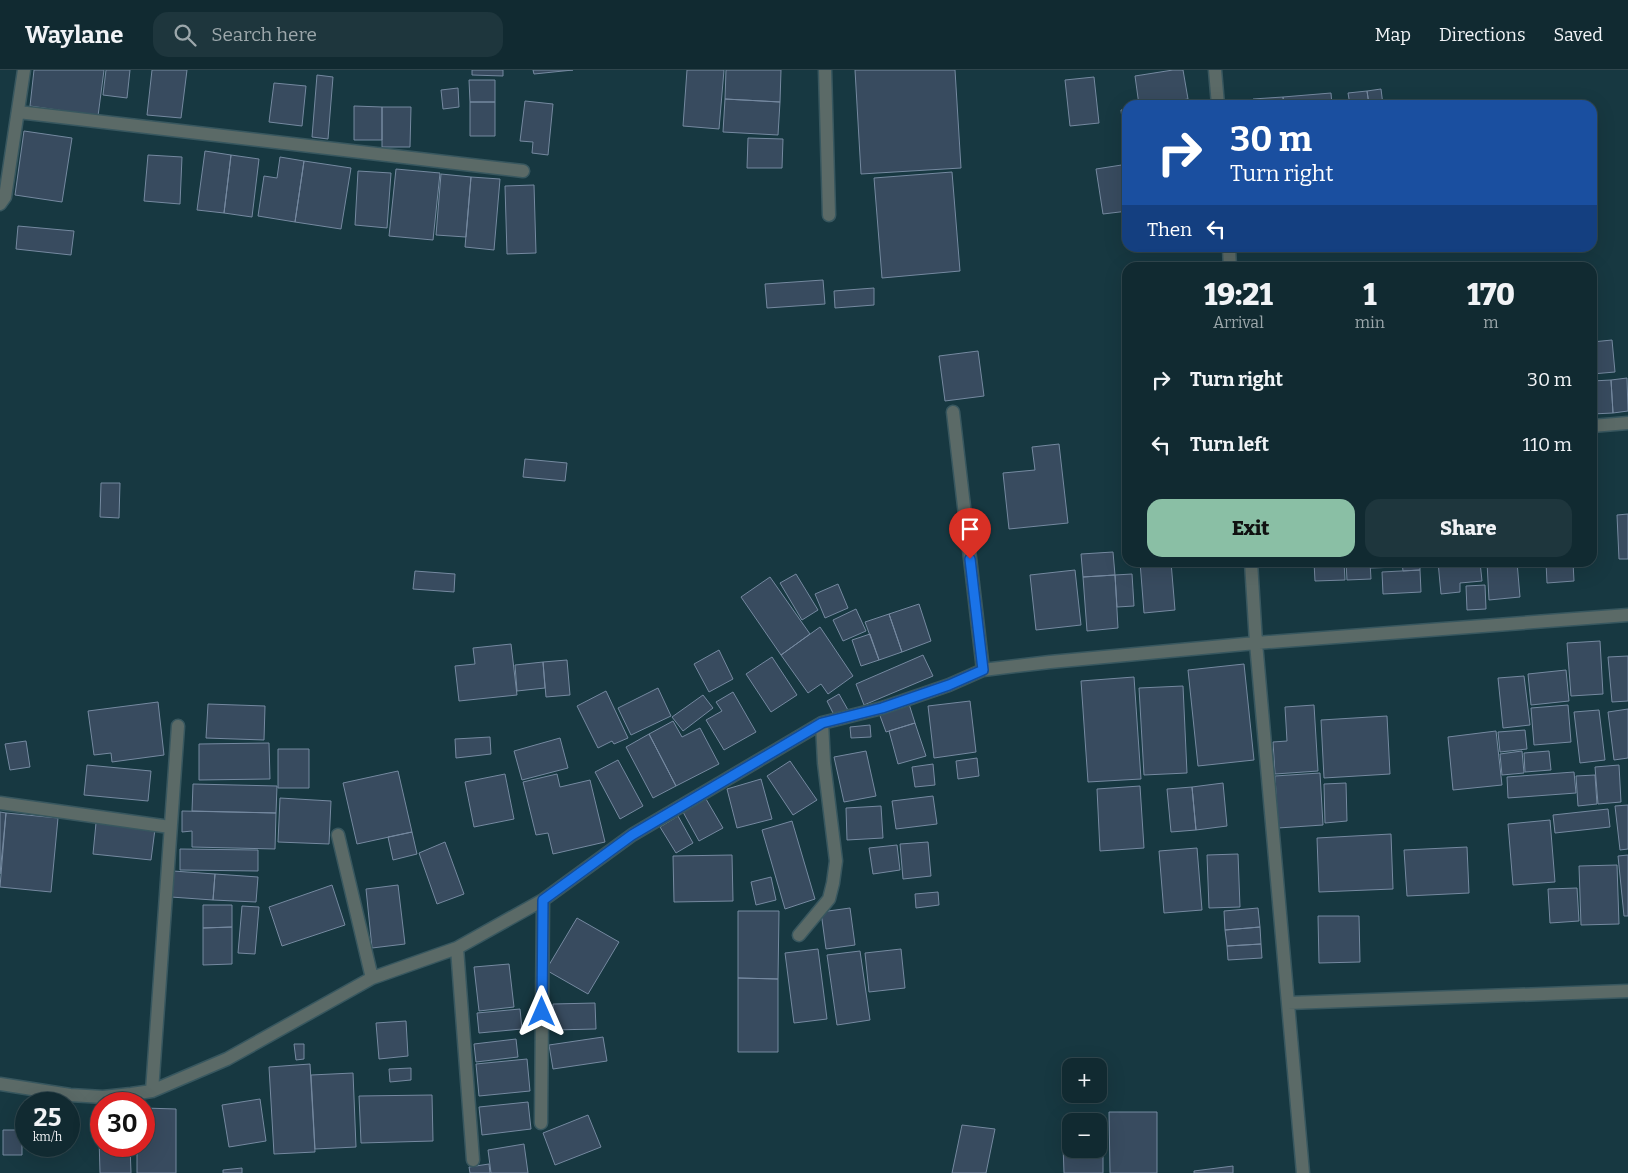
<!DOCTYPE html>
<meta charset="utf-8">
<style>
:root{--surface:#112a31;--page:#1e363d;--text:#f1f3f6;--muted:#9ca7ab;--line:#30464d;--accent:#8abfa5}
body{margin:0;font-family:Bitter,serif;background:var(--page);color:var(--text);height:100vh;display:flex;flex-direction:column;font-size:19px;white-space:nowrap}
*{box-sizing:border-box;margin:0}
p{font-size:16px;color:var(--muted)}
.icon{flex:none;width:28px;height:28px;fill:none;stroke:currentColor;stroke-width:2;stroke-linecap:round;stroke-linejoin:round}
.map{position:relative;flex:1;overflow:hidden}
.drawer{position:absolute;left:1122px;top:192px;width:475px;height:305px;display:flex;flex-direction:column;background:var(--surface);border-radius:15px;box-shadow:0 5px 20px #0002,0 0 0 1px var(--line)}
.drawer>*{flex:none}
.top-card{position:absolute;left:1122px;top:30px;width:475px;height:152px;border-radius:15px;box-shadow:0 5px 20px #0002,0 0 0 1px var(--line);background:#1a4fa0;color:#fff;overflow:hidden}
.tools{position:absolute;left:1062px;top:988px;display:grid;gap:10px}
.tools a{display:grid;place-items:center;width:45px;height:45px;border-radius:10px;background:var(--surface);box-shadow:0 5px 20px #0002,0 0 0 1px var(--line);font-size:25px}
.speed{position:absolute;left:15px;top:1022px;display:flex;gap:10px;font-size:25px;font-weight:700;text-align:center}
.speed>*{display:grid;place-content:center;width:65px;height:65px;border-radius:50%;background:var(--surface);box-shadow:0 5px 20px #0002,0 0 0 1px var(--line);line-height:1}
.speed small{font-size:12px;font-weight:400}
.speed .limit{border:8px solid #d22;background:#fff;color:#111}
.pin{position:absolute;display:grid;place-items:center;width:42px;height:42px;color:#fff;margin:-51px -21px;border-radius:50% 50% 50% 0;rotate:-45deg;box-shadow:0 0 5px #0007}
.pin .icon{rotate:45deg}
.me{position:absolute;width:55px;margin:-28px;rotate:0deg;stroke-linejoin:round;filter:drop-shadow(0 0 4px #0008)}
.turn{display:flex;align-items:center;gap:18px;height:105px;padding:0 25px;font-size:22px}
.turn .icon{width:65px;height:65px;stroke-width:2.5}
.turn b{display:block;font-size:35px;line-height:42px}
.then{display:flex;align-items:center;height:48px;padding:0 25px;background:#0003;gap:10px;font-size:19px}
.eta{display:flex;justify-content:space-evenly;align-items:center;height:85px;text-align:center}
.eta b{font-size:30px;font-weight:800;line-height:35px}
.action{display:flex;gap:10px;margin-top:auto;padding:10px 25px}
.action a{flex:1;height:58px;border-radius:15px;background:var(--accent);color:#111;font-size:20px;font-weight:800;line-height:58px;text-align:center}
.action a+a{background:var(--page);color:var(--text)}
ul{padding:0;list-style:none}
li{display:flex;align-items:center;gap:15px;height:65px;padding:0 25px}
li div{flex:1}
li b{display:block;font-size:19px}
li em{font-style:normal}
header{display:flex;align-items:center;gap:30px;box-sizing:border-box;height:70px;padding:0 25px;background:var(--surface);border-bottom:1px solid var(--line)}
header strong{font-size:24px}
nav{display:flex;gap:28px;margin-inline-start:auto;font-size:18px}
.search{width:350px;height:45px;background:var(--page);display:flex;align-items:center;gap:12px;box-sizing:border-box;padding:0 18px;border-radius:15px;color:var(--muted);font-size:19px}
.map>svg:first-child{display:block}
.building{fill:#384b5f;stroke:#7589a0}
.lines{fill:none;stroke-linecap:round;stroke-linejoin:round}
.minor-casing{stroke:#38575f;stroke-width:15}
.minor{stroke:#5b6a67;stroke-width:12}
.route-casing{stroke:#114b97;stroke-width:12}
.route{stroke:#1a73e8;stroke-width:9}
</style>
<header>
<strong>Waylane</strong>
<div class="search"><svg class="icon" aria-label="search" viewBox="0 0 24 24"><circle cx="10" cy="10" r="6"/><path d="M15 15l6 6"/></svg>Search here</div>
<nav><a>Map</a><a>Directions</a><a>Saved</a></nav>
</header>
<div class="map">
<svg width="1628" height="1103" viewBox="0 0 1628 1103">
<rect width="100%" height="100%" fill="#173841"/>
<path class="building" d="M34 0H104L98 46 30 36Z
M106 0H130L127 28 103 25Z
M152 0H187L181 48 147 45Z
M472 0H503V6L472 5Z
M533 0H573L534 4Z
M687 0H724L719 59 683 56Z
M726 0H781L780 32 725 29Z
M855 0H955L961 98 861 104Z
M1173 0H1183L1188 29 1150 35H1139L1135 6Z
M317 5 333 7 328 69 312 67Z
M1094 7 1099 53 1070 56 1065 10Z
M469 10H495V32H470Z
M274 13 306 16 302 56 269 52Z
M458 18 459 37 443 39 441 20Z
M1381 19 1383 35H1369L1367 21Z
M1367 21 1369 34 1350 35 1348 23Z
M1331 23 1332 35H1284L1283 27Z
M1283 27 1284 35H1254L1253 29Z
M725 29 780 32 778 65 723 62Z
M525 31 553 34 548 85 532 83 533 72 520 71Z
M1196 31V35H1162Z
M470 32H495V66H470Z
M354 36 382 37V70H354Z
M382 37H411L410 77H382Z
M1128 39V74H1125L1121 40Z
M24 61 72 68 62 132 15 125Z
M748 68 783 69 782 98H747Z
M205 81 231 85 224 143 197 140Z
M148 85 182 87 180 134 144 131Z
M231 85 259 89 252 147 224 143Z
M280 87 304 91 295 152 258 146 264 106 277 108Z
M304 91 351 98 341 159 295 152Z
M1128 94V141L1103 144 1096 99Z
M396 99 440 103 433 170 389 166Z
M358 101 391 103 387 158 355 155Z
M952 102 960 201 882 208 874 108Z
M441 104 471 107 466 167 436 165Z
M471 107 500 109 494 180 465 177Z
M534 115 536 183 507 184 505 116Z
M18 156 74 161 71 185 16 179Z
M823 210 825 234 767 238 765 214Z
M874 218V235L835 238 834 221Z
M1612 270 1615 302 1592 304V272Z
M978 281 984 326 945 331 939 286Z
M1627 308 1628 341 1613 343 1611 310Z
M1611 310 1613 343 1592 344V311Z
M1059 374 1068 453 1009 459 1003 403 1035 400 1032 377Z
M525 389 567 393 565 411 523 407Z
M101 413H120L119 448 100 447Z
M1628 444V489H1619L1617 445Z
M1113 482 1115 505 1083 507 1081 484Z
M1140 492H1171L1175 540 1144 543Z
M1314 492H1344L1345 510 1315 511Z
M1346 492H1370L1371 509 1347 510Z
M1370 492H1398V497L1371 498Z
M1402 492H1420V500L1403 501Z
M1438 492H1480L1482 511 1460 513V522L1441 524Z
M1487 492H1517L1520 527 1489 530Z
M1546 492H1573L1574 511 1547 513Z
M1075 500 1081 555 1036 560 1030 505Z
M1420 500 1421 522 1383 524 1382 502Z
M415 501 455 504 454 522 413 519Z
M796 504 818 540 802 550 780 513Z
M1132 504 1134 536 1117 537 1115 505Z
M1115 505 1118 558 1087 561 1083 507Z
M770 507 810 564 781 585 741 527Z
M838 514 848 538 825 548 815 524Z
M1485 515 1486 539 1467 540 1466 516Z
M919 534 931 571 902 582 889 544Z
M856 539 866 561 843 571 833 550Z
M889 544 902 582 879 590 865 552Z
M820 557 853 606 828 624 821 614 808 623 781 585Z
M870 564 879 590 861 596 852 570Z
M1600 571 1603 624 1571 626 1567 573Z
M511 574 517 625 459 631 455 596 475 594 473 578Z
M719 580 733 609 709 622 694 594Z
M923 585 933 606 864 635 856 614Z
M1628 586V631L1612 632 1608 587Z
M772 587 797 625 771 642 746 604Z
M567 590 570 625 546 627 543 592Z
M543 592 545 618 517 621 515 595Z
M1244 594 1254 690 1198 696 1188 600Z
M1566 600 1569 631 1531 635 1528 604Z
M1524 606 1530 655 1503 658 1498 608Z
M1134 607 1141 709 1088 712 1081 611Z
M1183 616 1187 703 1144 705 1139 618Z
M658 618 671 646 631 665 618 638Z
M606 621 628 668 614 674 612 671 598 678 577 636Z
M733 622 756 662 724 680 706 650 722 641 716 632Z
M839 624 848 640 835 647 827 631Z
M703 625 713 638 683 661 672 647Z
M970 631 976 682 934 688 928 636Z
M158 632 164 685 112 692 111 683 94 685 88 641Z
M208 634 265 636 264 670 206 668Z
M909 634 915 653 886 662 879 643Z
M1314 635 1318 701 1275 704 1273 672 1287 671 1285 637Z
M1568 635 1571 672 1534 675 1531 638Z
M1628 639V688L1614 690 1608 642Z
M1599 640 1605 690 1580 693 1574 642Z
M1387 646 1390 704 1324 708 1321 650Z
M673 651 682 667 700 658 719 694 676 716 649 664Z
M915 653 926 686 898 694 889 661Z
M870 655 871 667 851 668 850 657Z
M1525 660 1527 679 1500 682 1498 662Z
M1496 661 1502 715 1453 720 1448 667Z
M649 664 676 716 653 728 626 677Z
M490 667 491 684 456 688 455 669Z
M560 668 568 698 522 710 514 681Z
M26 671 30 697 10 700 5 674Z
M269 673 270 709 199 710V674Z
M278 679H309V718H278Z
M866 681 876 726 844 732 834 687Z
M1522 681 1524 703 1502 705 1500 684Z
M1549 681 1551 700 1525 702 1524 683Z
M977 688 979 706 958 709 956 691Z
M618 690 643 736 620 749 595 702Z
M790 691 817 730 793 745 767 706Z
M933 694 935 715 915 717 912 697Z
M87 695 151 701 148 731 84 725Z
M1619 695 1621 732 1598 734 1595 697Z
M398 701 412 762 357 774 343 713Z
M1574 702 1576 723 1508 728 1507 707Z
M1320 703 1323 755 1278 758 1275 706Z
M505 704 514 749 474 757 465 712Z
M557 704 560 717 590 710 605 772 553 784 548 763 536 765 523 712Z
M1595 705 1597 734 1578 736 1576 706Z
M761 709 772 749 737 758 727 719Z
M1223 713 1227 756 1196 760 1192 717Z
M1346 713 1347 751 1325 753 1324 714Z
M193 714 277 716 276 743 192 741Z
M1140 716 1144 778 1100 781 1097 719Z
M1192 717 1196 760 1171 762 1167 719Z
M933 726 937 754 896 759 892 731Z
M280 728 331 731 329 774 278 772Z
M706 729 723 758 699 771 683 742Z
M1628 735V779L1620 780 1615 736Z
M881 736 883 768 847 770 846 738Z
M1608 739 1610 757 1555 763 1553 745Z
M182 741 276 743 275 779 192 777V761L182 762Z
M0 742 6 743 0 804Z
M6 743 58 748 51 822 0 817Z
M678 746 693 773 676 783 660 757Z
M1550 750 1555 812 1513 815 1508 754Z
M792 751 815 829 785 839 762 760Z
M96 753 155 759 151 790 93 784Z
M412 762 417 784 393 790 388 767Z
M1391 764 1393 819 1319 822 1317 768Z
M445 772 464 824 437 834 419 783Z
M928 772 931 806 903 809 900 774Z
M897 775 900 800 873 804 869 778Z
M1467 777 1469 823 1407 826 1404 780Z
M1197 778 1202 840 1164 843 1159 781Z
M180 779 258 780V801L180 800Z
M1238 784 1240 837 1209 838 1207 785Z
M732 785 733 831 674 832 673 786Z
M1628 785V846H1624L1618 786Z
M1617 795 1619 854 1581 855 1579 796Z
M173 801 215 804 213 830 171 827Z
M215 804 258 807 256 832 213 830Z
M771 807 776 830 756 835 751 812Z
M332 815 345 855 282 876 269 837Z
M398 815 405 874 372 878 366 819Z
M1577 818 1579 851 1550 853 1548 819Z
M938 822 939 835 916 838 915 824Z
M203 835H232V857L203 858Z
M242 836 259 837 255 884 238 883Z
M850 838 855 875 826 879 821 842Z
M1258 838 1260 857 1225 860 1224 841Z
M738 841H779L778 909 738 908Z
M1318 846H1359L1360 892 1319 893Z
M577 848 619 872 588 924 546 900Z
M232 857V894L203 895V858Z
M1260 857 1261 874 1227 876 1225 860Z
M1261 874 1262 888 1228 890 1227 876Z
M818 879 827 949 794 953 785 883Z
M901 879 905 918 869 922 865 883Z
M860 881 870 950 837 955 827 885Z
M509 894 514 937 479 941 474 897Z
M738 908 778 909V982H738Z
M595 933 596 959 553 960V934Z
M520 939 522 959 479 963 477 943Z
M406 951 408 986 379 989 376 953Z
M603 967 607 991 553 999 549 975Z
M516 969 518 987 476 992 474 974Z
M294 974H304V989L296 990Z
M527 989 530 1021 479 1026 476 994Z
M310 994 315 1082 274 1084 269 997Z
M411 998V1010L390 1012 389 999Z
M353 1003 356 1077 315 1079 311 1005Z
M432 1025 433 1071 361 1073 359 1026Z
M260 1029 266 1071 229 1077 222 1035Z
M528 1032 531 1059 482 1065 479 1037Z
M144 1038 176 1039V1103H137V1076H144Z
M1109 1042H1157V1103H1110Z
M588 1045 601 1077 555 1095 543 1063Z
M962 1055 995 1059 986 1103H952Z
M3 1060H22V1085H3Z
M99 1067H101V1076H130L131 1103H100Z
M524 1074 528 1103H491L488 1080Z
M1063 1074H1071V1079H1099V1074H1103V1103H1064Z
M489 1094 490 1103H470L469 1097Z
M1233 1096V1103H1194V1101Z
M242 1098V1103H223V1100Z"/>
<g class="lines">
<defs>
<path id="minor" d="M825 0 829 145
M1215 0 1218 35
M18 42 523 101
M0 134 5 127 24 0
M1229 178 1230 198
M953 342 983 600
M1592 356 1628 353
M1251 492 1256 573 1303 1103
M0 733 170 757
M338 765 372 908
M799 865 829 829 833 813 836 791 824 693 822 653
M457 878 473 1090
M1288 933 1628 921
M0 1014 70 1025 103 1027 131 1024 152 1021 227 989 372 908 457 878 543 830 632 765 822 653 882 638 949 615 983 600 1050 592 1256 573 1628 545
M152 1021 178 656
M541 1053 543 830"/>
</defs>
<use href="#minor" class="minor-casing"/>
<use href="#minor" class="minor"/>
</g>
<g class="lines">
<defs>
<path id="route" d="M542 942 543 830 632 765 822 653 882 638 949 615 983 600 970 489"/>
</defs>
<use href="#route" class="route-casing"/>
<use href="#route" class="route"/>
</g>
</svg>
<div class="tools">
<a>+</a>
<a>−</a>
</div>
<div class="speed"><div>25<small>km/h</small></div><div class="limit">30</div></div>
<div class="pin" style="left:970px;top:489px;background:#d93025"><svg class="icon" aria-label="arrive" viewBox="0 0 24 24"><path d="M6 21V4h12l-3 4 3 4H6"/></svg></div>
<svg class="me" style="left:542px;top:942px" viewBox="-20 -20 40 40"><path d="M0-17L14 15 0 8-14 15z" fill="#1a73e8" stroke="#fff" stroke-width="4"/></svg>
<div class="top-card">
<div class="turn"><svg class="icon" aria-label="right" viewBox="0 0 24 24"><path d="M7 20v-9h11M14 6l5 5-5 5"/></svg><div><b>30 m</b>Turn right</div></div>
<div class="then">Then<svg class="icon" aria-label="left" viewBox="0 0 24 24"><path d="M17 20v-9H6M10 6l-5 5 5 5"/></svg></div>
</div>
<section class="drawer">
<div class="eta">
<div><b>19:21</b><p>Arrival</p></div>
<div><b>1</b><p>min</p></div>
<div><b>170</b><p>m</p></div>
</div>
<ul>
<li><svg class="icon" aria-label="right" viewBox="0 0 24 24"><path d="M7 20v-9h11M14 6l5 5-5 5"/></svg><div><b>Turn right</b></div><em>30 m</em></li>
<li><svg class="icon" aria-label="left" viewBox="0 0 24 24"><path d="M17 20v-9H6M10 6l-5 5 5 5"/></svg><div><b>Turn left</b></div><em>110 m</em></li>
</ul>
<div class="action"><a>Exit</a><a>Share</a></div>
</section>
</div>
